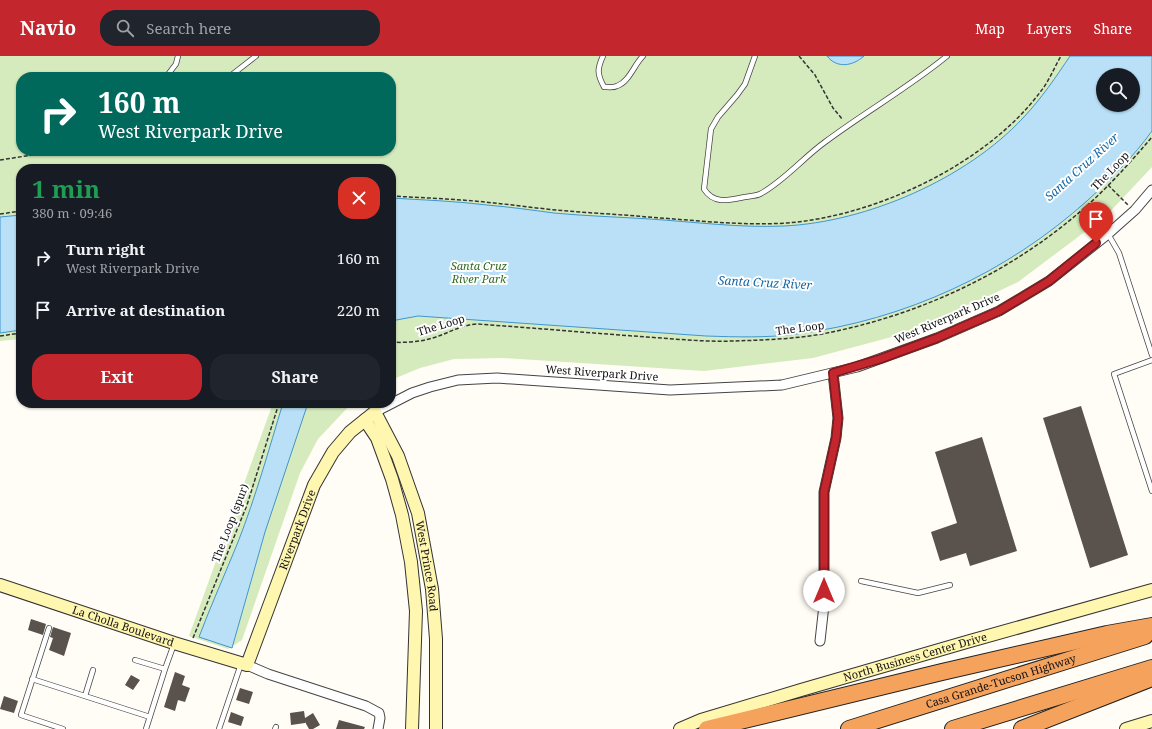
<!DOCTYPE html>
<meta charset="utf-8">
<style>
:root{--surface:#171b24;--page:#20242c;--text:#f1f3f6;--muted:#9ea1a6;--accent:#c4262e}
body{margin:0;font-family:"Noto Serif",serif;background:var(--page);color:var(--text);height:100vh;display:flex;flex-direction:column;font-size:15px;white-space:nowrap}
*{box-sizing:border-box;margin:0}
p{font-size:13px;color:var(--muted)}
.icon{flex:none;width:22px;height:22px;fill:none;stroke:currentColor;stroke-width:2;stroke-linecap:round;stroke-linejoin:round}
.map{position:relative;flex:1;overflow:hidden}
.side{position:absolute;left:16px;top:108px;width:380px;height:244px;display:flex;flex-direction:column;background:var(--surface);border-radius:16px;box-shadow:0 1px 3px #0004}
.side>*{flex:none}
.top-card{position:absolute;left:16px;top:16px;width:380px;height:84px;border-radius:16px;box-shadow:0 1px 3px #0004;background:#00695c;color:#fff;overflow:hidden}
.buttons{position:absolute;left:1096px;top:12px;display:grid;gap:8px}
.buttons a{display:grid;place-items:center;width:44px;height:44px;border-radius:50%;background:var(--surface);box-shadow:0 1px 3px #0004;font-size:20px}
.pin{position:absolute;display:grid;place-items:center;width:34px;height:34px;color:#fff;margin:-41px -17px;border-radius:50% 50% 50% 0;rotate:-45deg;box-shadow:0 0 4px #0007}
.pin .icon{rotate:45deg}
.me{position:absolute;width:44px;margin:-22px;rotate:0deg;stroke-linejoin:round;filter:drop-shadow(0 0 3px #0008)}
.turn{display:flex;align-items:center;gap:14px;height:84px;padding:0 16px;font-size:18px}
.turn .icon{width:52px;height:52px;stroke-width:2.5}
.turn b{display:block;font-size:28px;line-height:34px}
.round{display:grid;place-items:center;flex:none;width:42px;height:42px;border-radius:16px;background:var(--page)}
.head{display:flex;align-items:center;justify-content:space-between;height:68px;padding:0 16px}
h1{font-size:24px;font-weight:700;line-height:30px;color:#1e9e55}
.action{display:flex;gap:8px;margin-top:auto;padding:8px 16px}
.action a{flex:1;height:46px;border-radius:16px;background:var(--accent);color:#fff;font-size:16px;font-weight:700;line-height:46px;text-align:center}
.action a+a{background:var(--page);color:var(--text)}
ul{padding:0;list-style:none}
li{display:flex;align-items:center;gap:12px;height:52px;padding:0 16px}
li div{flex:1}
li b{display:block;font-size:15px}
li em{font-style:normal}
header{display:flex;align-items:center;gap:24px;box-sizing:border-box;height:56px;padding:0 20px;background:var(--accent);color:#fff}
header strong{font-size:19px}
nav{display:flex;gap:22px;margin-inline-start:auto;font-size:14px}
.search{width:280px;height:36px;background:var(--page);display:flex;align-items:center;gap:10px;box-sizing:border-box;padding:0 14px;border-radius:16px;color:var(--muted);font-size:15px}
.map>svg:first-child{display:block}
.green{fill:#d5ebbd;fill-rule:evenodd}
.water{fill:#b9e0f7;stroke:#3f96cf;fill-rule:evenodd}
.building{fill:#5a524d}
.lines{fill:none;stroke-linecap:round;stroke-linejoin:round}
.lane-casing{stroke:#444;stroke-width:6}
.street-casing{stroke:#444;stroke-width:11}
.secondary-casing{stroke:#333;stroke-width:14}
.highway-casing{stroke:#222;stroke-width:18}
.path{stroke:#333;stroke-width:1.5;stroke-dasharray:4 2;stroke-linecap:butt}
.lane{stroke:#fff;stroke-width:4.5}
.street{stroke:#fff;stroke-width:9}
.secondary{stroke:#fff6b0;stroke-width:12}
.highway{stroke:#f5a25d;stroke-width:16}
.route-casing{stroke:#7f191e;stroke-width:10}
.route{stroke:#c4262e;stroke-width:7}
.labels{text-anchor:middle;stroke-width:4;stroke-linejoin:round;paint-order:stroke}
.street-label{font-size:11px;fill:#111;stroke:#fff}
.park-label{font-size:11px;font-style:italic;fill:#2f6b1f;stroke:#fff}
.water-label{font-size:12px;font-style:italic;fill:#1768a6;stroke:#fff}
</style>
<header>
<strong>Navio</strong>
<div class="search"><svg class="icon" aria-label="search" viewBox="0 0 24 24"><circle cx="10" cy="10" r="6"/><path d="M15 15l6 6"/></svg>Search here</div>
<nav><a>Map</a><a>Layers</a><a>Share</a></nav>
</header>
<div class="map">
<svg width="1152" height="673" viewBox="0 0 1152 673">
<rect width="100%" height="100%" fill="#fffdf5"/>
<path class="green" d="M0 0H1152V111L1106 160 1018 226 914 275 813 302 704 315 503 302 454 303 420 312 391 324V113H21V283L0 285ZM1103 19H1133V49H1103ZM21 21H391V95H21Z
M273 347H352L318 383 300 417 242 584 228 593 189 580Z"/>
<path class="water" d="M827 0H864C853 10 837 13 827 0Z
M1070 0H1152V75C1134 100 1111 123 1088 144 1007 217 905 264 797 278 767 282 736 281 706 280L418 260 391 265V142C423 144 455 145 487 149 510 151 532 154 554 157 586 160 618 161 650 163 695 166 740 172 784 170 867 166 966 123 1023 62 1041 43 1056 21 1070 0ZM1103 19H1133V49H1103Z
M21 159V274L0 277V161Z
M283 347H308L265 476 232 592 199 581C211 549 225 518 238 486 256 440 269 393 283 347Z"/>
<path class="building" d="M1081 350 1128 499 1090 512 1043 362Z
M982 381 1017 495 970 510 966 497 940 505 931 476 957 467 935 396Z
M31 563 46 568 43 579 28 574Z
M53 571 71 577 64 600 49 594 53 582 50 581Z
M175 616 185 620 182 629 190 632 185 646 178 644 175 655 164 651Z
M131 619 140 624 133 634 125 629Z
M240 632 253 636 249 648 236 644Z
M4 640 18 645 14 657 0 653Z
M304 655 305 662 313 657 320 669 313 673H309L305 666V667L291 669 290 657Z
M231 656 244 661 241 670 228 666Z
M339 664 365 671 364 673H336Z"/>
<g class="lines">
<defs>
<path id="lane" d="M603 0C597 13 597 18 604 31 608 31 613 32 617 30 629 26 634 9 643 0
M755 0 745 28 737 39 718 61 711 73 704 133C714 149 730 144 745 141 750 140 756 140 760 138 783 126 804 101 825 86 865 56 908 32 947 0
M166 21 176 8 178 0
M229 21 256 0
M1108 178 1119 197 1152 299
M1152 304 1114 318 1152 435
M861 525 918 537 950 529
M49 572 21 659 63 673
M135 604 165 613 146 673
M165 613 174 588
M32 623 150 661
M85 640 93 614
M219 673 241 608
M275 673 276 671"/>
<path id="street" d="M375 356 412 337 430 331 458 324 497 322 670 334 782 329 857 311 937 282 999 255 1049 225 1108 178 1135 154 1152 134
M820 585 824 549V436L836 382 838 362 833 317
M247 609 268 618 366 650 379 657 380 662 378 673"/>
<g id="secondary">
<path d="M365 364 377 382 392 423 402 459 411 506 416 555 412 673"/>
<path id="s1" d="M0 529 174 587 247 609 314 429 333 396 350 376 375 356 398 400 418 457 432 533 436 583V673"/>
<path id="s2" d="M680 673 701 664 801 634 970 585 1152 534"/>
<path d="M1126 673 1152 665"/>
</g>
<g id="highway">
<path d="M707 673 942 616 1107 578 1152 570"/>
<path id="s3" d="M849 673 1145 580"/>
<path d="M953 673 1152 612"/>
<path d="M1022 673 1152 622"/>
</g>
</defs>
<use href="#lane" class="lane-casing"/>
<use href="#street" class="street-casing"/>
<use href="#secondary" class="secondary-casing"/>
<use href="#highway" class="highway-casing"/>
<path class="path" d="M799 0 815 19 833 52 843 64
M0 104 58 95
M1108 129 1128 149
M391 140C425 142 460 143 494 147 514 149 535 152 556 154 586 157 617 158 647 161 693 164 740 170 787 167 876 160 987 108 1041 35 1049 25 1054 12 1061 0
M0 158 21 155
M0 280 21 277
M391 286C403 287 417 286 429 283 446 279 459 269 477 268 534 272 591 277 647 281 676 283 704 286 733 285 765 284 800 283 832 276 928 256 1019 212 1091 146 1113 126 1133 103 1152 81
M193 582 247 449 279 347"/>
<use href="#lane" class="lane"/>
<use href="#street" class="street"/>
<use href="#secondary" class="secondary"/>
<use href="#highway" class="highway"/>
</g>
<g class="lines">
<defs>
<path id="route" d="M824 535V436L836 382 838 362 833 317 880 303 937 282 999 255 1049 225 1096 187"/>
</defs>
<use href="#route" class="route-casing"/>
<use href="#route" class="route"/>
</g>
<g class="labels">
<g class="street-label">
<text transform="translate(1110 115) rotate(-46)" y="4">The Loop</text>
<text transform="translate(947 262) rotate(-23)" y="4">West Riverpark Drive</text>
<text transform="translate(441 269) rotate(-17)" y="4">The Loop</text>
<text transform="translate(800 272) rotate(-7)" y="4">The Loop</text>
<text transform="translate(602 317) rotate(4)" y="4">West Riverpark Drive</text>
<text transform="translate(230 467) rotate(-69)" y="4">The Loop (spur)</text>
<text dy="4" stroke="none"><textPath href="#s1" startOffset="404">Riverpark Drive</textPath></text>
<text dy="4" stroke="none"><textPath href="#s1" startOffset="712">West Prince Road</textPath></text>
<text dy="4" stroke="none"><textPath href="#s1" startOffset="130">La Cholla Boulevard</textPath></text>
<text dy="4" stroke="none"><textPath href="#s2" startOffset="246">North Business Center Drive</textPath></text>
<text dy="4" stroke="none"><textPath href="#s3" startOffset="159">Casa Grande-Tucson Highway</textPath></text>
</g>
<g class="park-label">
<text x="479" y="214">Santa Cruz<tspan x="479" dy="13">River Park</tspan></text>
</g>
<g class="water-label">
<text transform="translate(1082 111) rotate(-42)" y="4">Santa Cruz River</text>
<text transform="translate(765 227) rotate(3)" y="4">Santa Cruz River</text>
</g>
</g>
</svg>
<div class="buttons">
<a><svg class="icon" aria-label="search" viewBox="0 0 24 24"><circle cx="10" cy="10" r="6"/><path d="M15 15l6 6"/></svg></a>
</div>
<div class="pin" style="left:1096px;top:187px;background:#d93025"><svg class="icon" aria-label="arrive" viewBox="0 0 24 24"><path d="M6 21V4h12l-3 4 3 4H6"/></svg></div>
<svg class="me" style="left:824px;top:535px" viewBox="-20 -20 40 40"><circle r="19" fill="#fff"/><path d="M0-13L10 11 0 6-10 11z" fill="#c4262e"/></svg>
<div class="top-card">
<div class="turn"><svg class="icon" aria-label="right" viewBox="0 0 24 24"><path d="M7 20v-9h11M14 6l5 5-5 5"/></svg><div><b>160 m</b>West Riverpark Drive</div></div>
</div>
<section class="side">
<div class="head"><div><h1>1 min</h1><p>380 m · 09:46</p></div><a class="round" style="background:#d93025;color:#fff"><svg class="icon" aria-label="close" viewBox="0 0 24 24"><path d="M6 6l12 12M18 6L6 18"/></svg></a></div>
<ul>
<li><svg class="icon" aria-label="right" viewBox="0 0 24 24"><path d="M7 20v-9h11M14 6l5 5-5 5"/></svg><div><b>Turn right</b><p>West Riverpark Drive</p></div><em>160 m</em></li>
<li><svg class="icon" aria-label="arrive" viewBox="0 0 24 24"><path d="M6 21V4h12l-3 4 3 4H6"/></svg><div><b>Arrive at destination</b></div><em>220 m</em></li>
</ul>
<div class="action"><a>Exit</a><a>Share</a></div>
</section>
</div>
